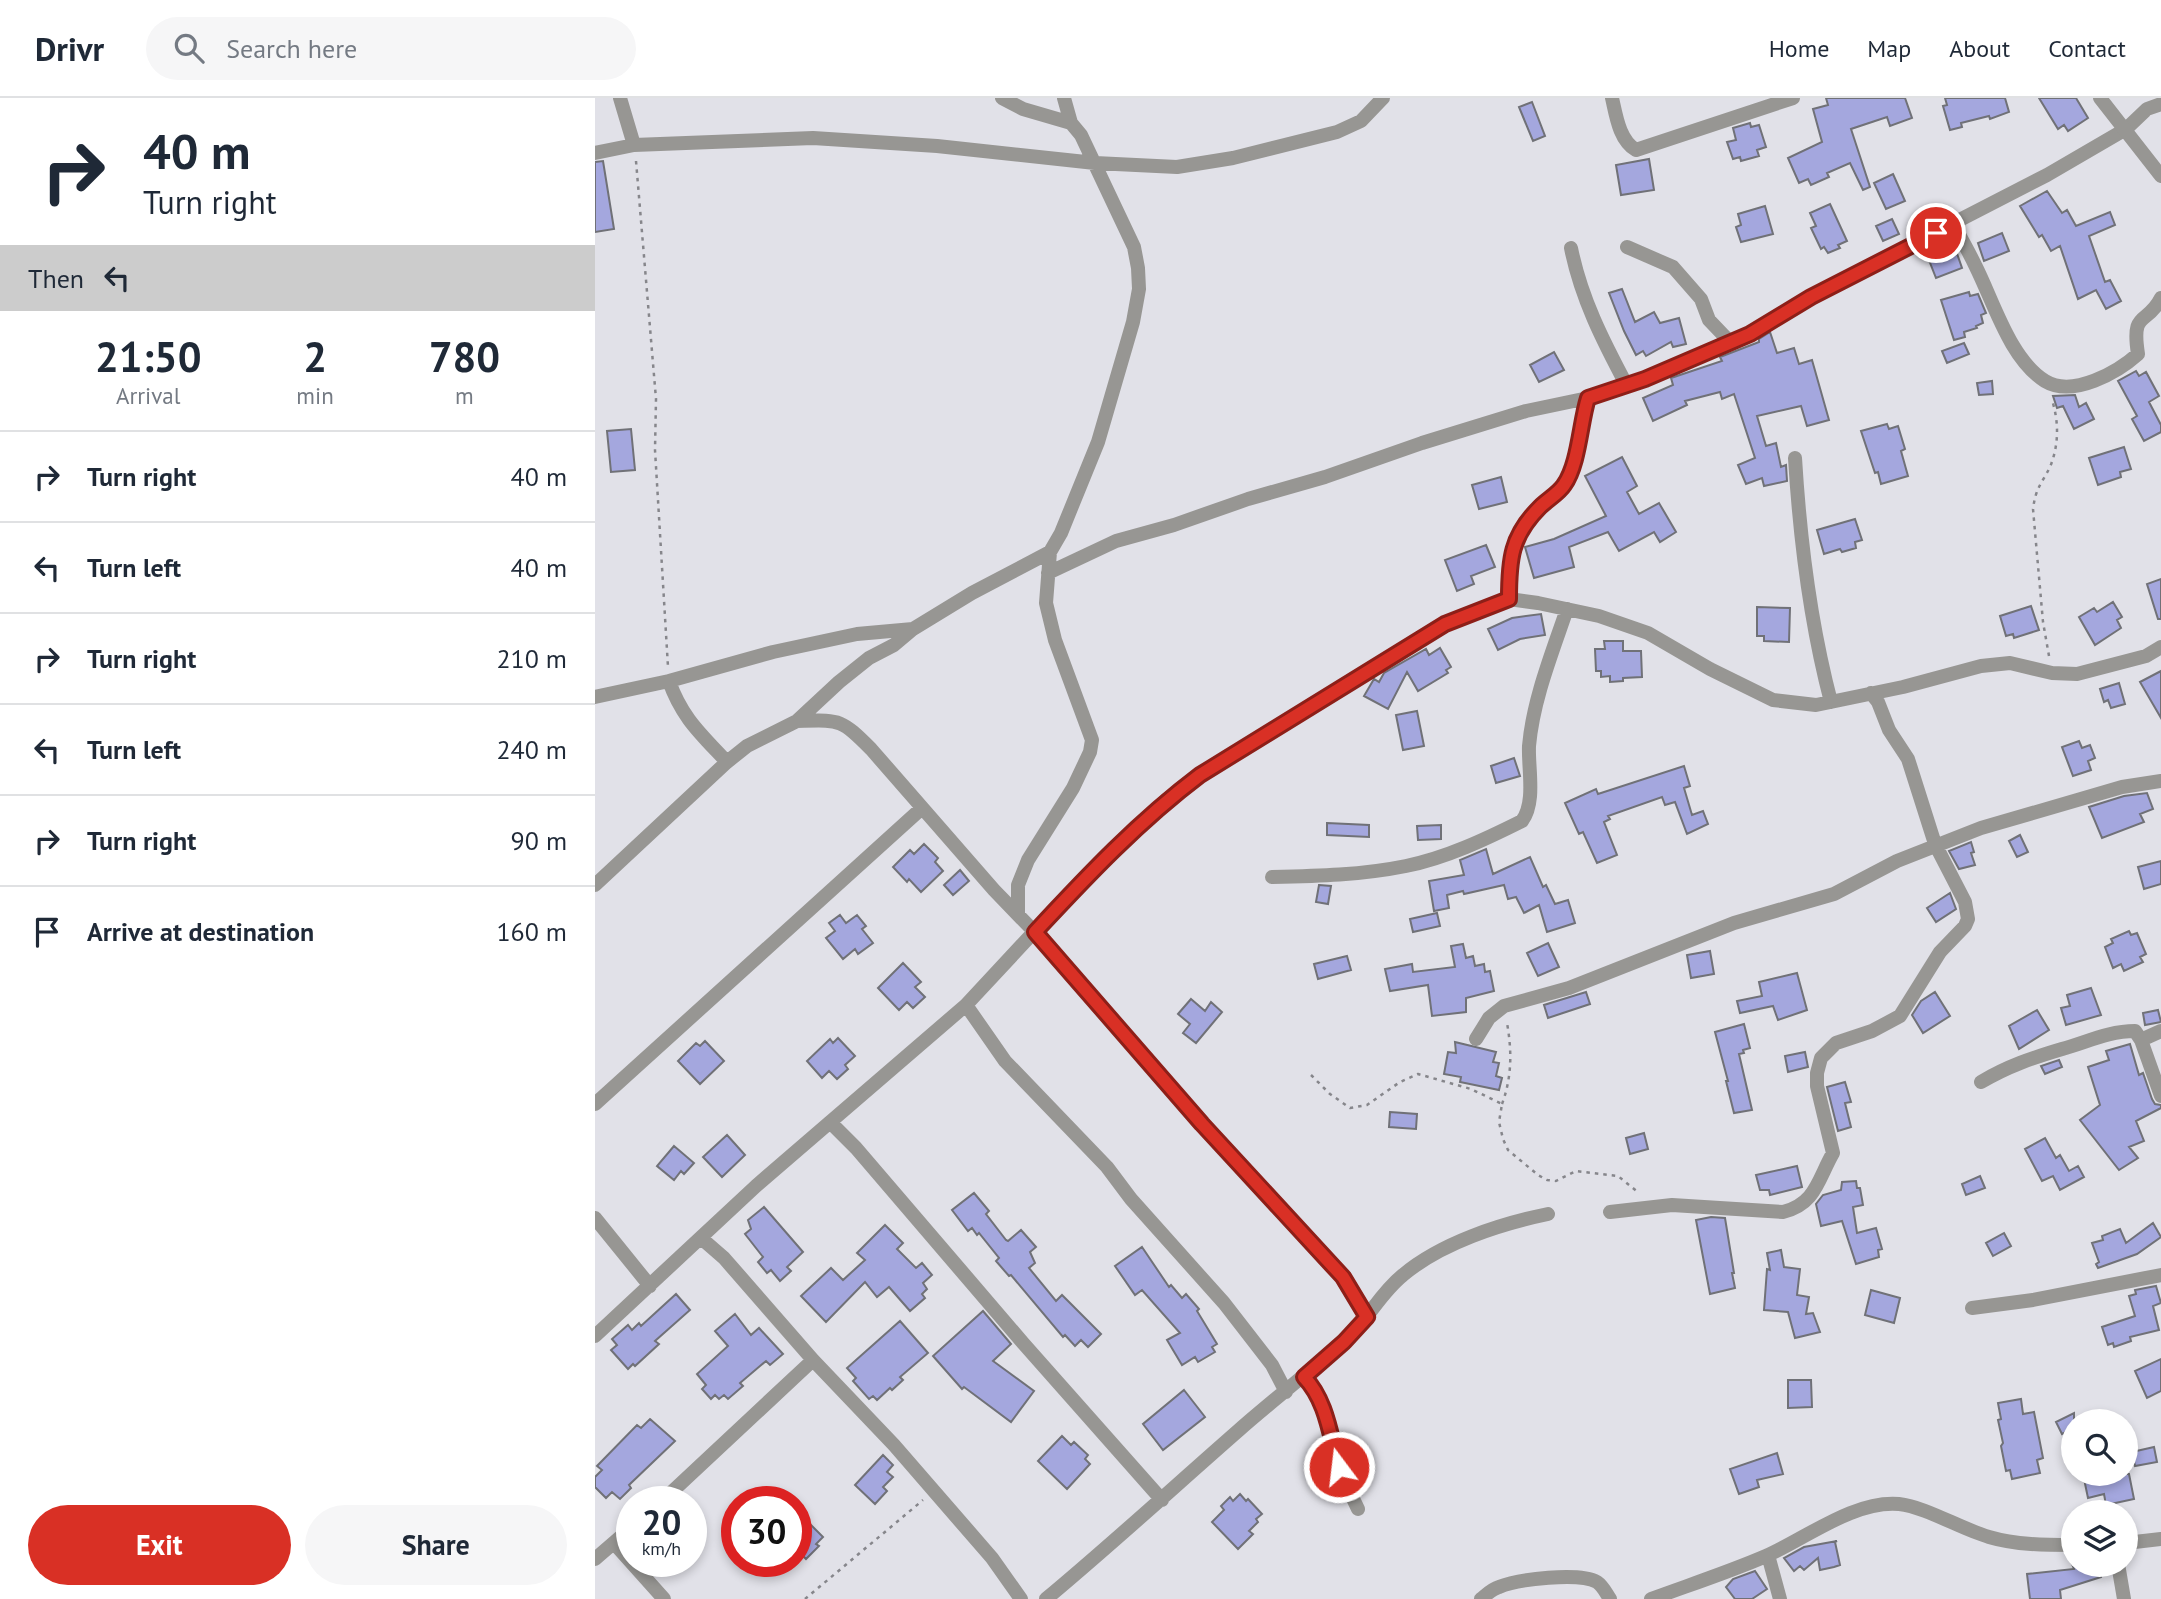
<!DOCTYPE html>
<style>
:root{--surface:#fff;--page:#f6f6f7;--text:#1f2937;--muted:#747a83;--line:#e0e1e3;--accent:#d93025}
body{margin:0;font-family:"PT Sans",sans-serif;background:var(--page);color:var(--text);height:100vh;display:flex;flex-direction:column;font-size:26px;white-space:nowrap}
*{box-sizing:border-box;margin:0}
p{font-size:23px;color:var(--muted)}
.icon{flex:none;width:38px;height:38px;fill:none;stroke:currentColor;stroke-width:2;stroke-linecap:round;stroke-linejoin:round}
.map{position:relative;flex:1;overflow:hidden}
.side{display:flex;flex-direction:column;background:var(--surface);width:595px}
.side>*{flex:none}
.guide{background:#fff;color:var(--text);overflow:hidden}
.tools{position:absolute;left:1466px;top:1311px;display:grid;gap:14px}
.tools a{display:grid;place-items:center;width:77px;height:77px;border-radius:50%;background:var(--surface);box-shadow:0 4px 10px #0003;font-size:35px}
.speed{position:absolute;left:21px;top:1388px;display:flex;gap:14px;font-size:35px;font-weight:700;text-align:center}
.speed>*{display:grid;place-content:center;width:91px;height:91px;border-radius:50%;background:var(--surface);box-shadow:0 4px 10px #0003;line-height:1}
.speed small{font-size:18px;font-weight:400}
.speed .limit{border:10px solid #d22;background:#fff;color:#111}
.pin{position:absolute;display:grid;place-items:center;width:60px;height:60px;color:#fff;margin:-30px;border:4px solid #fff;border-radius:50%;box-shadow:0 2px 7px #0007}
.me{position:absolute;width:77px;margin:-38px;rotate:345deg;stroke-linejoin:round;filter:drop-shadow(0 0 5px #0008)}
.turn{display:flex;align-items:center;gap:24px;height:147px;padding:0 28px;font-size:32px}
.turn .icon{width:91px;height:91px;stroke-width:2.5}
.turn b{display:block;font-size:49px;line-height:60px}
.then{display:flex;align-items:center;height:66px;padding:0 28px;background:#0003;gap:14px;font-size:26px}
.eta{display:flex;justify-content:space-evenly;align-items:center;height:119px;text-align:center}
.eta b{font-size:42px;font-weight:800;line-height:49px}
.cta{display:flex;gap:14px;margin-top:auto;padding:14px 28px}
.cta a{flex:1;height:80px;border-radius:42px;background:var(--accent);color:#fff;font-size:28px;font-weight:800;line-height:80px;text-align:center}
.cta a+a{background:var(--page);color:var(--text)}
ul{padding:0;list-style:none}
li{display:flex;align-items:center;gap:21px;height:91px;padding:0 28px;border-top:2px solid var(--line)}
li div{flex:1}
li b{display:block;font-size:26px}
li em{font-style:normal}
header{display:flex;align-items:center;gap:42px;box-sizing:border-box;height:98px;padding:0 35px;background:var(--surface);border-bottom:2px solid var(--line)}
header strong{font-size:33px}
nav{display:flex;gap:38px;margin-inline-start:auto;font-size:24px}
.search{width:490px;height:63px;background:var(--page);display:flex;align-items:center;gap:18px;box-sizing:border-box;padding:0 24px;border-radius:38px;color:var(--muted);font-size:26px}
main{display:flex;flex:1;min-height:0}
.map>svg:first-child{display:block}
.building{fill:#a4a7de;stroke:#707177;stroke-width:2}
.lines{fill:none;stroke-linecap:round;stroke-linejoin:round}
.path{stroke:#86868b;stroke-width:2.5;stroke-dasharray:3.5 5;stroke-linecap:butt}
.minor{stroke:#979693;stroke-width:14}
.tertiary{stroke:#979693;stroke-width:14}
.route-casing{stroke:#8d1f18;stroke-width:18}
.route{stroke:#d93025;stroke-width:12}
</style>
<header>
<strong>Drivr</strong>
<div class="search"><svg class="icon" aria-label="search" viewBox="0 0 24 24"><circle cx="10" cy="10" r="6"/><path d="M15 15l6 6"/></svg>Search here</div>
<nav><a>Home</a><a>Map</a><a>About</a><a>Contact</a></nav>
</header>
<main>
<section class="side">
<div class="guide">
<div class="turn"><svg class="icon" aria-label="right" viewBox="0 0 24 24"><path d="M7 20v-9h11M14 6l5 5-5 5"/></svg><div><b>40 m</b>Turn right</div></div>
<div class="then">Then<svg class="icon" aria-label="left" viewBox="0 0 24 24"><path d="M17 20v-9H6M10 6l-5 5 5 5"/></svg></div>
</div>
<div class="eta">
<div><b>21:50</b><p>Arrival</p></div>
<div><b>2</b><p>min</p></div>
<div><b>780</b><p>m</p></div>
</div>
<ul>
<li><svg class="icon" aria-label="right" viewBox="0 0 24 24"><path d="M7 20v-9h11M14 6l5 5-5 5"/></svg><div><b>Turn right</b></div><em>40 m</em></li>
<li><svg class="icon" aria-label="left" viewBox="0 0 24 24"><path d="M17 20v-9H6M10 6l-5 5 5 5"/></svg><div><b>Turn left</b></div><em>40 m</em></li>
<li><svg class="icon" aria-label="right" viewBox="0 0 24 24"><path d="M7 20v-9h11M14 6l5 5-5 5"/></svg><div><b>Turn right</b></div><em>210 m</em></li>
<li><svg class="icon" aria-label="left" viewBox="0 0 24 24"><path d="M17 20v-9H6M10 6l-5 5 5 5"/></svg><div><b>Turn left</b></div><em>240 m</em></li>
<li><svg class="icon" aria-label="right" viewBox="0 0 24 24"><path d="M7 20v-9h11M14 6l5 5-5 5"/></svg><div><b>Turn right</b></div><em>90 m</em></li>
<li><svg class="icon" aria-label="arrive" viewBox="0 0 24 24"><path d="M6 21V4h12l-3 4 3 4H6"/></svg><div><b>Arrive at destination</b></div><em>160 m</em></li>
</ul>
<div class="cta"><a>Exit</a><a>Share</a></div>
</section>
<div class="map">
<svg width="1566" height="1501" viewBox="0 0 1566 1501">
<rect width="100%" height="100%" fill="#e1e1e8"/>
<path class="building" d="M1231 0H1310L1317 20 1295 28 1292 19 1256 31 1275 89 1268 92 1255 65 1232 75 1234 79 1216 87 1213 81 1204 85 1193 60 1227 44 1218 11 1233 7Z
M1350 0H1410L1414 14 1395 21 1394 18 1366 25 1367 29 1355 32 1348 8 1352 7Z
M1444 0H1481L1493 20 1473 33 1469 27 1463 31Z
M937 4 950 38 938 43 924 9Z
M1155 25 1156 29 1164 27 1171 49 1162 52 1164 58 1146 63 1145 59 1138 61 1132 44 1141 42 1138 30Z
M1054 61 1059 92 1026 97 1021 67Z
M8 63 19 131 0 134V64Z
M1298 76 1310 103 1291 111 1279 85Z
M1452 93 1467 115 1472 112 1481 128 1515 114 1520 127 1494 138 1510 184 1515 182 1526 203 1511 211 1501 192 1483 201 1465 148 1456 153 1447 137 1444 139 1425 108Z
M1235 106 1252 143 1243 147 1245 150 1233 155 1229 149 1226 151 1216 130 1221 128 1215 115Z
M1170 108 1178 136 1146 144 1141 129 1146 127 1143 116Z
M1297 121 1304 136 1288 143 1281 128Z
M1407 135 1414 153 1389 163 1383 145Z
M1359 147 1367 170 1341 180 1332 157Z
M1027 191 1040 224 1059 214 1065 225 1084 220 1091 246 1078 249 1076 244 1051 258 1048 253 1041 257 1029 233 1014 195Z
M1374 194 1375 198 1383 196 1391 215 1386 217 1388 225 1381 228 1382 230 1369 234 1370 239 1359 242 1346 202Z
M1175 234 1182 255 1199 250 1204 266 1217 262 1234 322 1212 328 1206 308 1162 318 1171 348 1181 345 1186 369 1191 367 1192 383 1169 388 1167 380 1151 386 1143 367 1160 360 1139 296 1127 301 1125 294 1090 303 1092 307 1058 323 1048 300 1078 287 1076 280 1127 263 1125 259 1164 244V241Z
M1369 245 1374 256 1352 265 1347 253Z
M959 254 969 272 944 284 935 267Z
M1541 273 1544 278 1551 274 1564 298 1554 304 1566 327V334L1549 343 1537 321 1542 318 1523 283Z
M1397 283 1398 296 1384 297 1382 285Z
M1480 297 1484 309 1491 305 1499 321 1479 331 1468 308 1462 310 1458 298Z
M1292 326 1294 331 1303 328 1310 351 1306 353 1313 378 1286 386 1283 374 1280 375 1266 333Z
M36 331 40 372 16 374 12 333Z
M1529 349 1536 371 1525 374 1526 379 1503 387 1494 360Z
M1027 359 1042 388 1032 394 1044 416 1064 405 1081 434 1065 444 1059 434 1024 453 1013 434 974 449 979 469 939 480 930 449 959 441 1011 418 990 378Z
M906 379 912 404 884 411 877 387Z
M1260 421 1267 442 1260 444 1261 450 1247 454 1245 451 1229 456 1222 432Z
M891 447 900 469 876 478 879 486 862 493 850 462Z
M1566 481V521H1563L1552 486Z
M1518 504 1527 519 1522 522 1526 530 1500 547 1484 519 1499 510 1502 514Z
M1436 508 1444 532 1419 540 1418 536 1411 538 1405 518Z
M1162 509 1195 510 1194 544 1169 543V538H1162Z
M946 516 950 537 925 541 903 552 893 531 917 520Z
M1009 543H1028V553H1046L1047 579 1028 580V583L1015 584V578L1006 579V573H1001L1000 551H1010Z
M845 550 856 569 851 572 853 575 823 593 812 574 793 611 769 598 779 581 784 584 789 575 831 551 834 557Z
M1566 573V620L1545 584Z
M1524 585 1530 606 1516 610 1513 602 1509 604 1505 591Z
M822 613 829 648 808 652 801 617Z
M1484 643 1487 650 1495 647 1500 660 1493 663 1496 672 1478 678 1467 649Z
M919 660 925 678 901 685 896 668Z
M1089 668 1095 688 1089 690 1097 717 1108 713 1113 726 1092 736 1080 704 1070 707 1067 699 1013 718 1015 721 1009 724 1022 757 1002 765 988 734 984 736 970 705 1001 691 1003 696Z
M1552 695 1558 711 1545 716 1549 724 1507 740 1494 709 1529 698Z
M732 725 774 727V739L732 737Z
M846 727V741L823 742 822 728Z
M1425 737 1433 754 1422 759 1414 743Z
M1376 744 1379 754 1376 755 1380 767 1364 771 1354 753Z
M329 746 343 760 340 764 348 773 326 794 314 781 312 784 298 769 315 752 319 756Z
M891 751 898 776 935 759 948 789 951 787 960 806 973 802 980 825 952 834 944 807 929 815 921 799 913 801 909 787 869 796 868 793 852 797 854 810 839 813 834 783 869 777 865 762Z
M1566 763V786L1549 791 1543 769Z
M365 772 374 783 358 797 349 787Z
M724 787 736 788 733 806 721 804Z
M1355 795 1361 811 1341 824 1332 810Z
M842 815 845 828 818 834 815 821Z
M245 817 251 825 262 817 271 828 267 831 278 845 263 856 260 851 248 861 231 840 240 833 234 825Z
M1534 833 1536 837 1542 835 1551 856 1545 859 1548 864 1529 873 1526 866 1518 870 1510 849 1518 845 1516 841Z
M953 845 964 869 943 878 932 855Z
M868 846 871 860 878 858 880 868 889 866 890 874 895 873 899 893 871 900V914L837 918 833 887 795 893 790 871 817 866 818 874 860 869 856 848Z
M1115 853 1119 876 1096 880 1092 857Z
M752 858 756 872 723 881 719 866Z
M308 865 326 884 320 889 330 899 318 910 312 904 304 912 283 890Z
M1202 875 1212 912 1183 922 1178 908 1145 915 1142 903 1167 898 1164 884Z
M1496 890 1506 917 1471 927 1466 910 1475 908 1472 897Z
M991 894 995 906 953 920 949 907Z
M1340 894 1355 918 1328 935 1317 917 1326 903Z
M596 901 610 913 616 904 627 914 601 945 588 935 595 926 583 916Z
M1442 912 1454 932 1424 951 1414 928Z
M1563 912 1566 924 1550 927 1548 915Z
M1149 926 1155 950 1148 952 1149 955 1144 956 1157 1012 1139 1015 1131 983H1133L1120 934Z
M243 940 260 958 250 967 253 971 242 981 234 973 227 980 212 963 235 941 238 945Z
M110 943 129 963 105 986 83 963 101 945 105 948Z
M860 944 901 954 898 964 904 965 901 978 907 980 904 992 865 984 866 979 849 976 853 954 861 955Z
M1535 946 1544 977 1548 975 1557 1001 1560 1006 1566 1007V1010L1541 1023 1549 1043 1534 1049 1543 1060 1524 1072 1485 1022 1505 1007 1493 969 1514 962 1511 953Z
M1210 954 1213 969 1193 974 1190 958Z
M1464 962 1467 969 1450 976 1446 968Z
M1250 984 1256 1004 1250 1005 1256 1029 1243 1033 1232 989Z
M795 1014 822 1016 821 1031 794 1029Z
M1049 1035 1053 1051 1035 1056 1031 1040Z
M132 1037 150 1057 127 1079 108 1059Z
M1450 1040 1461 1060 1465 1057 1474 1073 1483 1068 1489 1079 1465 1092 1458 1078 1447 1083 1430 1051Z
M79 1048 99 1065 89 1076 86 1073 79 1082 62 1068Z
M1202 1068 1207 1089 1175 1097 1174 1092H1165L1161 1077Z
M1385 1078 1390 1090 1371 1097 1367 1086Z
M1261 1083 1262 1090H1265L1268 1107 1258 1109 1262 1135 1281 1130 1287 1151 1283 1152 1284 1159 1261 1166 1247 1123 1226 1128 1221 1106 1228 1097 1246 1092 1247 1084Z
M379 1095 394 1113 391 1116 411 1142 413 1143 426 1132 441 1149 435 1154 440 1165 434 1170 461 1203 467 1197 506 1236 493 1249 486 1242 480 1248 470 1237 468 1239 416 1177 414 1178 401 1163 404 1160 384 1135 382 1137 377 1130 373 1133 357 1112Z
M169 1109 208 1154 192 1169 196 1173 185 1183 176 1172 172 1175 163 1164 168 1159 150 1136 156 1131 153 1122Z
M1116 1119 1130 1120 1139 1175H1137L1140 1190 1115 1196 1101 1122Z
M1558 1125 1566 1139 1542 1156 1503 1170 1501 1166 1504 1164 1497 1145 1508 1142 1507 1138 1525 1131 1531 1145Z
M290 1127 308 1145 302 1151 321 1170 327 1165 337 1177 328 1185 332 1191 327 1196 330 1200 315 1213 294 1189 282 1199 270 1184 231 1224 206 1198 236 1170 248 1182 270 1162 262 1155Z
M1409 1135 1416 1148 1398 1158 1391 1145Z
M547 1149 574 1189 576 1187 587 1200 591 1196 604 1211 602 1213 622 1246 617 1249 620 1254 603 1264 600 1259 587 1267 572 1242 585 1235 547 1192 540 1197 520 1168Z
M1186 1152 1189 1169 1205 1171 1202 1197 1214 1199 1211 1216 1218 1215 1225 1234 1200 1240 1193 1214 1169 1212 1172 1171 1175 1172 1172 1155Z
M1561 1188 1566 1205 1558 1208 1564 1232 1535 1239 1536 1243 1519 1249 1518 1245 1513 1247 1507 1229 1540 1218 1534 1198 1541 1196 1540 1192Z
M1276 1192 1305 1200 1299 1225 1270 1217Z
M81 1196 95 1212 60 1243 64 1246 40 1268 38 1266 33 1271 16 1252 22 1247 17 1241 33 1227 37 1232 44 1225 46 1228Z
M388 1213 416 1246 398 1263 439 1293 416 1324 369 1289 367 1291 338 1258Z
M140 1216 156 1237 164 1230 188 1256 175 1267 171 1263 165 1268 145 1285 148 1288 133 1301 129 1297 124 1301 120 1297 116 1301 107 1291 111 1287 102 1276 133 1248 120 1233Z
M305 1223 333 1255 305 1279 308 1282 297 1292 295 1290 282 1302 278 1298 274 1301 258 1283 261 1280 252 1270Z
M1566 1261V1293L1552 1300 1540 1273Z
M1193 1282H1216L1217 1309 1193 1310Z
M589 1292 610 1319 568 1352 548 1326Z
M1426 1301 1428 1316 1439 1314 1448 1360 1442 1362 1445 1375 1417 1381 1415 1372 1411 1373 1406 1348 1408 1345 1403 1322 1406 1321 1403 1305Z
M1479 1315V1329L1467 1336 1461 1324Z
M55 1321 80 1343 34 1387 36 1390 25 1401 17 1394 11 1400 0 1389V1379L7 1372 2 1368 42 1327 46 1330Z
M467 1338 476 1347 479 1344 493 1357 490 1361 495 1366 472 1391 443 1363Z
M1559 1349 1562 1364 1540 1368 1537 1354Z
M1182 1355 1188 1376 1162 1382 1164 1389 1144 1396 1135 1371Z
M288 1357 298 1367 292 1374 298 1379 288 1389 292 1393 280 1406 260 1387Z
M1488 1376H1534L1539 1401 1511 1407 1509 1396 1493 1400Z
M645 1396 651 1403 653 1401 667 1416 661 1421 663 1424 654 1433 658 1436 643 1451 617 1424 629 1412 626 1408 635 1399 638 1403Z
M211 1422 228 1439 221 1446 224 1448 211 1461 201 1451V1432Z
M1242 1443 1240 1444 1245 1467 1239 1469 1225 1472 1223 1460 1209 1472 1205 1468 1199 1473 1189 1460 1209 1449Z
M1477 1466H1502L1506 1479 1465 1492 1466 1501H1435L1432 1476 1479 1471Z
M1160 1473 1172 1491 1157 1501H1140L1131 1489 1138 1481Z"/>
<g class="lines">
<path class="path" d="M41 63 61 301 60 352 73 569
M1454 558 1448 524 1438 411C1441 389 1446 387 1455 369 1464 347 1464 324 1457 302
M716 977 735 996 755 1010 772 1007 805 984 823 976 876 991 907 1006 904 1024 908 1041 913 1052 943 1077 952 1082 961 1083 981 1073 1023 1078 1044 1095
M907 1006C917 979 917 953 912 925
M210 1501 328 1402"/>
<path class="minor" d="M25 0 39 47
M407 0 428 11 476 25 486 37 539 149 543 170 544 191 538 224 503 344 466 435 455 454 451 505 460 542 497 642 495 654 478 690 433 762 423 787V816
M469 0 476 25
M1017 0C1021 17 1024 42 1041 52L1198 0
M0 55 39 47 218 40 342 48 500 65 582 69 638 60 742 34 766 23 788 0
M1358 126C1366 140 1374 154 1381 169 1399 205 1415 261 1450 283 1478 300 1523 274 1543 256 1536 211 1552 228 1566 200
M1032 149 1078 169 1106 201 1114 222 1135 244
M976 150C986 200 1008 243 1032 288
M1200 360C1205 443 1215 524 1236 604
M453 475 521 443 579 427 653 401 730 379 827 345 931 313 993 300 1032 288 1085 266 1155 235 1215 199 1452 77 1531 31 1552 11 1566 6
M914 501C914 461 916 438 945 409 952 402 964 395 969 387 984 368 985 324 993 300
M74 583C87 620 106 636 132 664
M0 599 74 583 178 554 262 536 318 531 377 495 455 454
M202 623C245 622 245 620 276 651L399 792 458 853 607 1026 748 1179 772 1218C733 1261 687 1294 644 1332 580 1388 517 1446 451 1501
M677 779C722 778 767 777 811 768 851 760 891 741 927 723 941 704 933 671 934 648 938 602 957 555 972 511
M0 787 132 664 152 648 202 623 244 584 274 560 299 547 318 531
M371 907 410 963 512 1069 536 1101 629 1205 677 1267 691 1294
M881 941 894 920 909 908 974 890 1139 825 1239 796 1302 763 1386 730 1527 689 1566 683
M1546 942 1566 933
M1386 984C1413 968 1437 960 1467 951 1492 944 1514 933 1540 933L1546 942 1566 998
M0 1006 327 710
M235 1024 261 1050 428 1245 567 1402
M1015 1114 1077 1107 1188 1114C1221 1106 1223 1081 1238 1055L1222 988V975L1226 960 1241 945 1277 933 1305 918 1345 854 1370 828 1373 821 1370 804 1340 746 1313 661 1294 632 1283 604 1276 595
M0 1120 55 1188
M106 1140 129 1160 218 1262 299 1347 397 1460 426 1501
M1377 1210 1438 1202 1566 1177
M772 1218C783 1204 793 1189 808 1177 846 1145 905 1126 953 1116
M0 1238 161 1088 371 907 492 777 571 702 605 677 850 526 914 501 943 505 1004 518 1053 535 1115 571 1178 602 1221 607 1308 589 1386 568 1415 565 1457 575 1482 576 1551 558 1566 549
M709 1279C732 1303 734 1335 743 1366 748 1381 756 1396 763 1411
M66 1404 218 1262
M19 1445 69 1501
M1531 1445 1566 1441
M1173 1457 1185 1501
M0 1461 37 1429
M1523 1466 1529 1501
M886 1501C891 1497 897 1491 904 1489 923 1481 984 1474 1002 1484 1008 1488 1011 1495 1015 1501
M1056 1501C1094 1487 1134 1474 1171 1458 1210 1441 1259 1402 1304 1406 1331 1409 1366 1431 1394 1439 1421 1447 1451 1447 1479 1447"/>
<path class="tertiary" d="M1505 0 1566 78"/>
</g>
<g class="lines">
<defs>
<path id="route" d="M744 1369C735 1338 732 1303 709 1279L749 1244 772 1219 748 1179 607 1026 440 834C492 778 544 723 605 677L850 526 914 501C914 461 916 438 945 409 952 402 964 395 969 387 984 366 985 325 993 300L1050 281 1155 236 1216 199 1341 135"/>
</defs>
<use href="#route" class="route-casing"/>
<use href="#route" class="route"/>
</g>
</svg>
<div class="tools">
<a><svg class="icon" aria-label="search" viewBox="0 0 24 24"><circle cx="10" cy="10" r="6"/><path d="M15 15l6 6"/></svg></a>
<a><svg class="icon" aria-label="layers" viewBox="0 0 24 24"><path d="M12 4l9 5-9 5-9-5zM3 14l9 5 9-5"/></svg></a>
</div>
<div class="speed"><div>20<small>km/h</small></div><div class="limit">30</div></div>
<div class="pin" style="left:1341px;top:135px;background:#d93025"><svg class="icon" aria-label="arrive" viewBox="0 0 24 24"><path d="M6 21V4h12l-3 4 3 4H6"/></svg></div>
<svg class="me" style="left:744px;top:1369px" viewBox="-20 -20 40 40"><circle r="17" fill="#d93025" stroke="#fff" stroke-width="3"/><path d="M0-11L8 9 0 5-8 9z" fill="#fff"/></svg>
</div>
</main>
